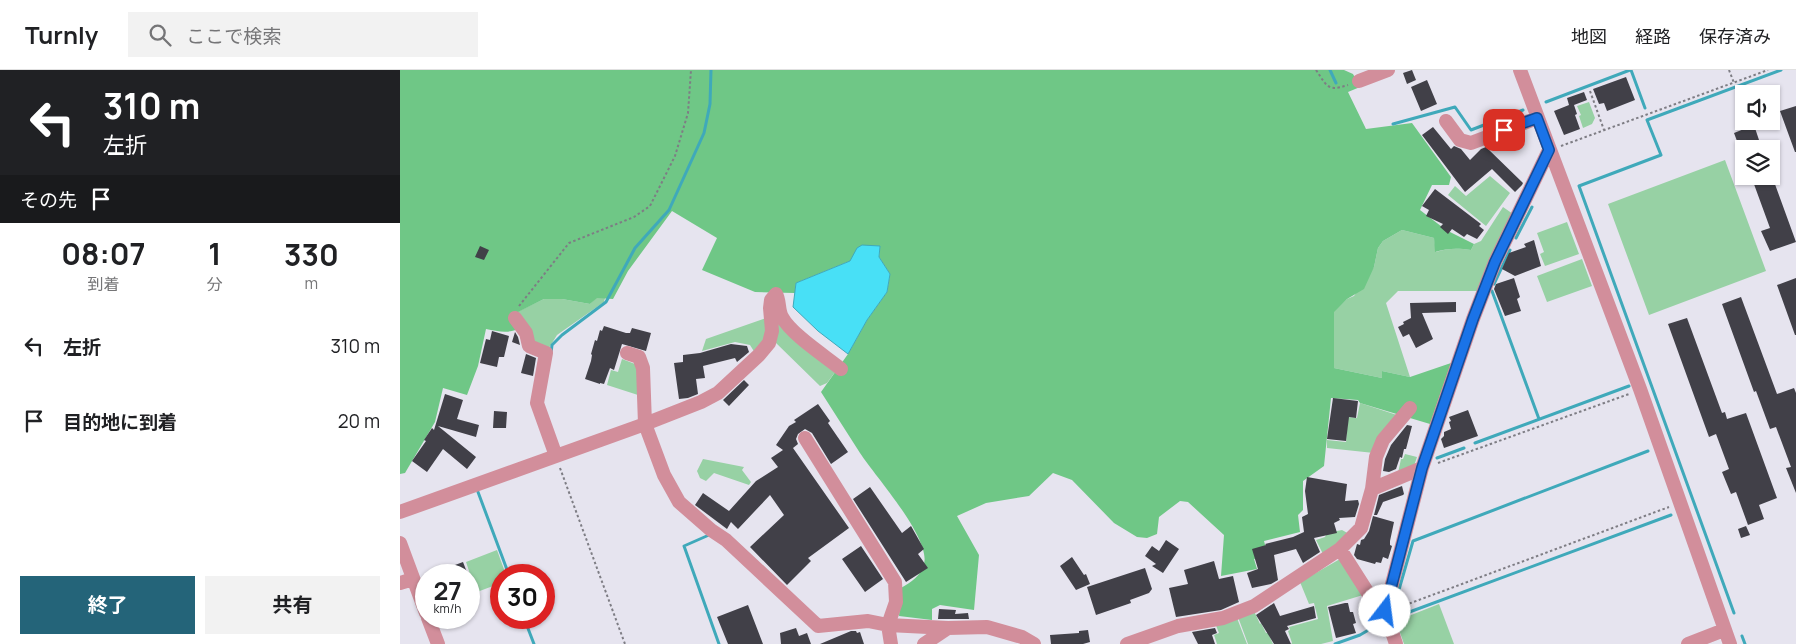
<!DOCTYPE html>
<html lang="ja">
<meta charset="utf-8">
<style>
:root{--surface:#fff;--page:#f2f2f2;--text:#202124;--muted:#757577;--line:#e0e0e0;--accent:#246479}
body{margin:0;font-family:Manrope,"Noto Sans JP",sans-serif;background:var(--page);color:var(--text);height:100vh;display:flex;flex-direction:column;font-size:19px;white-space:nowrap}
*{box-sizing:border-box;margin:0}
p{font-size:16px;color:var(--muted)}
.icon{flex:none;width:28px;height:28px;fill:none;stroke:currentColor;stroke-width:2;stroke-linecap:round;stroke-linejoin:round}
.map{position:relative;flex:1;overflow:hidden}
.panel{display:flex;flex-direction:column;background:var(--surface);width:400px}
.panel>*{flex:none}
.banner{background:#202124;color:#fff;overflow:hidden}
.controls{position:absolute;left:1335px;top:15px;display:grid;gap:10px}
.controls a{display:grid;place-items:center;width:45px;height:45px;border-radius:0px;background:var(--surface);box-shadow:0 1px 4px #0004;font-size:25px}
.speed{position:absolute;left:15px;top:494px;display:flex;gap:10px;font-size:25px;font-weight:700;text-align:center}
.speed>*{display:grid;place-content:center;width:65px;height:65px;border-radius:50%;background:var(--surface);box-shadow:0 1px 4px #0004;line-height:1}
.speed small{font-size:12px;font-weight:400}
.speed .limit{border:8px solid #d22;background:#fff;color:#111}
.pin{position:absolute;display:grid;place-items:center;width:42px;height:42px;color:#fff;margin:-21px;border-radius:10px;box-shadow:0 2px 8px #0006}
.me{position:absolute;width:55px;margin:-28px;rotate:15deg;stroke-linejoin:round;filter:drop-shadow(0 0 4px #0008)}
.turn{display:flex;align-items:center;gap:18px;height:105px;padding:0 20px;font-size:22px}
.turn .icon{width:65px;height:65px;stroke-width:2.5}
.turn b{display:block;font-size:35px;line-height:42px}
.then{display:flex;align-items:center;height:48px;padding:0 20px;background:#0003;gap:10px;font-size:19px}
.eta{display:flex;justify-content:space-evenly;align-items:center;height:85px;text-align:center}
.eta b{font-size:30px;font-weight:700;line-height:35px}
.button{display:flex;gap:10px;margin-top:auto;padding:10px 20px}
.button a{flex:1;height:58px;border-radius:0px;background:var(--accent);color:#fff;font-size:20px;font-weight:700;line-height:58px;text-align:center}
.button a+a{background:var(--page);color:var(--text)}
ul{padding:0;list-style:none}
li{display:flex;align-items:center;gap:15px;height:75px;padding:0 20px}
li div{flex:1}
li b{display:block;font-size:19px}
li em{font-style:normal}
header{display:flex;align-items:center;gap:30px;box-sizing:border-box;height:70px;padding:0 25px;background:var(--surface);border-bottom:1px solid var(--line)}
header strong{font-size:24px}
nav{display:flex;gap:28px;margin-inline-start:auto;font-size:18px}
.search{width:350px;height:45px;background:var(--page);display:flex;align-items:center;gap:12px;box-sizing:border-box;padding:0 18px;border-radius:0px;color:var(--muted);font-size:19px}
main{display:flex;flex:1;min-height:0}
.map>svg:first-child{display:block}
.green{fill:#97d1a4}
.forest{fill:#6fc786}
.water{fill:#48e0f6;stroke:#3fa9ba}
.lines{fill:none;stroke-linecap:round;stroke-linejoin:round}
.stream{stroke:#3fa9ba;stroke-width:3}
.building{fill:#414048}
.path{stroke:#7e7d84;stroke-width:2;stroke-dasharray:2.5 2.5;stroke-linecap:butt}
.minor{stroke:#d28e9b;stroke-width:14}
.route-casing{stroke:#114b97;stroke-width:12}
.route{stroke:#1a73e8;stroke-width:9}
</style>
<header>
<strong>Turnly</strong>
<div class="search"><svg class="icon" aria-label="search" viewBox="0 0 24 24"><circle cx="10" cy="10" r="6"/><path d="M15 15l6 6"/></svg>ここで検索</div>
<nav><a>地図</a><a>経路</a><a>保存済み</a></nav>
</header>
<main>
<section class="panel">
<div class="banner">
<div class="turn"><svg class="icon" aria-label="left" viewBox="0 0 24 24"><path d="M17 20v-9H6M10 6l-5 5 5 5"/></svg><div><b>310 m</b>左折</div></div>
<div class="then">その先<svg class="icon" aria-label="arrive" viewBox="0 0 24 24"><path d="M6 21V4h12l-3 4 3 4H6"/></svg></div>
</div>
<div class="eta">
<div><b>08:07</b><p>到着</p></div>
<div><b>1</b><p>分</p></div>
<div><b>330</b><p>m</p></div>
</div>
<ul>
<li><svg class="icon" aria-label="left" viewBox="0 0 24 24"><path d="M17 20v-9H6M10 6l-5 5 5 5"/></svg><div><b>左折</b></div><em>310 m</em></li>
<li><svg class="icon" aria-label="arrive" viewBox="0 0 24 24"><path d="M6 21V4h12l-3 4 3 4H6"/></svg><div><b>目的地に到着</b></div><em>20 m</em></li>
</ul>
<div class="button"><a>終了</a><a>共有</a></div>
</section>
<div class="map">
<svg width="1396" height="574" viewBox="0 0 1396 574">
<rect width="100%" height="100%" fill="#e6e4ef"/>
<path class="green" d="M1189 32 1195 48 1192 54 1183 58 1179 46 1181 45 1177 36Z
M1325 90 1366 201 1249 245 1208 134Z
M1090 106 1110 123 1086 156 1048 125 1055 116 1066 126Z
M1103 137 1113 144 1077 221H998L986 233 1010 307 982 301V308L934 298 933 242 947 229 954 226 974 197 978 178 983 171 1002 160 1034 168 1036 182C1048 178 1058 178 1071 180L1074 174 1081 171Z
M1167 152 1179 184 1145 196 1140 184 1144 182 1137 163Z
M1182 189 1192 216 1147 232 1137 206Z
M197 227 205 228 204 232 157 265 149 278 135 274 115 243 144 229H162L190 234Z
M376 241 438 298 427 313 420 316 375 272Z
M366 248V268L355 283 350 275 335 272 302 281 306 269Z
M222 289 235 294 239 301 238 325 207 315 211 300 218 302Z
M960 333 1000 346 974 383 927 378V370L946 372 948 347 957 348Z
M1005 384 1017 387 1014 396 998 403 1001 389H1003Z
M303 389 344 397 342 400 351 412 349 415 314 403 306 411 300 408 297 401Z
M942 460 951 465 923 484 916 470 925 467 927 463Z
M97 480 106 505H101V513L69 525V505L70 504 66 492Z
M940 489 963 525 927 536 933 571 921 574H891L892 573 888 561 890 560 889 557 918 549 914 533 909 534 900 512Z
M1039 534 1054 574H1004L996 551Z
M854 541 860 554 861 553 866 563H868L873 574H848L838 547Z
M837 548 847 574H817L814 565 819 563 815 553Z"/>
<path class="forest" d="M0 0H944L953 4 960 17 948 22 966 59 1012 53 1051 107 1049 115H1032L1020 140 1046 160 1074 174 1071 180C1058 178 1048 178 1035 182L1034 168 1002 160 983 171 978 178 974 197 964 219 947 229 934 242V298L982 308V301L1010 307 1051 293 1030 354 960 333 958 330 931 328 924 396 903 411V440L898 445 900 462 864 471 868 486 854 489 857 499 821 506 824 465 788 432 780 431 759 447 757 464 747 468 737 467 714 453 672 410 653 403 629 426 586 433 557 446 579 485 574 540 540 535 532 539V550L499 546 501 518C511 512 521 506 524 494 531 468 475 406 460 383 447 363 434 342 421 322L448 284 467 250 487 222 490 204 479 187 480 176 450 191 396 213 395 223 355 222 302 200 317 168 272 141 228 201 213 229 197 228 190 234 162 229H144L110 246 118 259C107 264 97 261 86 259L78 296 67 325 43 318 35 352 5 403 0 404Z"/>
<path class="water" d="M462 175 480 176 479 187 490 204 487 222 467 250 448 284 418 261 393 237 396 213 450 191 457 178Z"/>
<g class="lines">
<path class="stream" d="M930 0 936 13
M1231 0 1245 38
M1146 32 1230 0
M993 54 1055 37 1071 60 1123 40
M1116 168 1132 137
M1094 214 1110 180
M1092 221 1139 349
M151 283 152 275 162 265 206 232 235 178 269 140 304 63 310 34 311 0
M1075 373 1229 316
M1037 388 1064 378
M78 422 109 505
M309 465 284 476 319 574
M998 523 1013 471 1248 381
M1334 543 1179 116 1261 85 1247 50 1381 0
M1004 544 1271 445
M124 548 134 574
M1342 566 1345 574
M935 574 960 565 977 555"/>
</g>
<path class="building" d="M1012 0 1016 10 1007 14 1003 3Z
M1226 7 1235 30 1207 41 1204 33 1199 34 1193 19Z
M1027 10 1037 34 1021 41 1011 17Z
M1184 22 1187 30 1174 35 1177 44 1175 45 1180 59 1164 65 1154 41 1169 35 1167 28Z
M1396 36V82H1395L1380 41Z
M1354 55 1362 79H1340L1334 63Z
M1033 57 1051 79 1054 76 1061 79 1070 90 1081 79 1086 77 1123 113 1122 115 1115 122 1092 99 1065 122 1022 65Z
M1351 106H1372L1396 172 1370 181 1361 161 1370 158Z
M1035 119 1081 154 1079 156 1084 160 1077 169 1067 164 1064 167 1052 159 1048 164 1040 157 1043 154 1026 146 1029 140 1022 136Z
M1134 170 1141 196 1115 206 1102 199 1109 183 1126 177 1124 174Z
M80 176 89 180 84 190 75 187Z
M1114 208 1120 227 1117 229 1121 241 1105 246 1094 219 1096 214Z
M1396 208V265H1395L1377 215Z
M1341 227 1377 324 1394 318 1396 323V423L1386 398 1391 397 1376 357 1370 359 1356 321 1354 322 1322 234Z
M1056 232V242L1022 243 1033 269 1016 278 1009 264 1003 267 998 257 1004 254 1003 252 1011 248 1010 233Z
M1287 248 1322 343 1325 342 1327 349 1346 343 1377 428 1359 435 1364 449 1348 455 1336 422 1331 424 1322 402 1329 399 1316 364 1309 367 1268 254Z
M204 256 226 263H230L232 258 251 263 246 281 222 274 214 300 210 298 204 314 200 313V314L185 309 191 291 192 285 191 284 195 270 197 271 200 260 202 261Z
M92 261 109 266 104 287H99L97 297 80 293 86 269 90 270Z
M115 262 118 267 120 275 112 272Z
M331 274 347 276 349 282 337 292 335 288 303 296 305 308 296 309 298 324 288 328 279 329 274 293 283 292V285L300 283Z
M126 284 136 288 133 306 121 303Z
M344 310 349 315 329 336 323 330Z
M45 324 63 330 57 349 79 355 76 367 38 356 76 387 67 399 43 379 27 402 12 391 26 371 24 370 32 358 34 360Z
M933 328 958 331 956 348 949 347 946 371 927 369Z
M418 334 430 351 428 353 448 382 431 394 412 363 405 359 398 364 396 369 398 374 393 378 449 458 408 488 411 491 387 515 350 477 384 445 370 425 338 459 331 452 327 459 295 435 303 423 329 441 356 411 378 397 371 388 383 380 376 375 389 356 396 352 394 350Z
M1068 340 1078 366 1044 378 1041 369 1044 366V362L1051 359 1049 352 1051 351 1049 347Z
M94 341 107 342 106 358H93Z
M1007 355 1012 356 1006 379H1004L1002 388 1000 387 996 399 989 402 983 401 985 389 991 375Z
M907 407 947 414 945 431 958 430 959 434 955 447 939 448 940 450 934 453 937 463 914 468 920 482 903 493 896 479 874 485 878 510 871 514 852 518 847 503 858 499 852 479 866 475 865 474 893 467 904 462 902 447 908 444 905 421Z
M1002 416 1004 424 1003 425 983 432 977 445H974L979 425Z
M470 417 502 463 511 456 524 479 518 484 528 498 506 512 453 429Z
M973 446 994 452 990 471V475L992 476 988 489 983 487 981 493 976 492 975 494 957 489 954 485 957 474 960 475 961 470 964 469 969 461Z
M1346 456 1350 465 1341 468 1338 459Z
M766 470 779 479 763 503 752 496 756 494 745 486 752 476 759 481Z
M461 476 483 509 465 522 442 489Z
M672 487 684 505 686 504 690 514 676 520 660 496Z
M814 491 819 509 833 506 839 532 821 540 776 547 769 518 788 514 784 500Z
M63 492 68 505H50L47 498Z
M745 498 752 519 749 523 730 530 731 533 696 545 687 517Z
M874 533 880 546 914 536 916 548 887 556 889 559 885 561 891 574H874L856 545Z
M945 533H948L950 542H953L956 553 953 554 956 563 936 568 928 537Z
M348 535 363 574H328L317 547Z
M539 539 556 540 555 544 568 543 569 549H538Z
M396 558 399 566 407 563 411 574H381L380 563Z
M815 558 817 563 812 565 815 574H798L792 562Z
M688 560 690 572 683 574H651L650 565 679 563V561Z
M451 561H456L457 563 460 562 464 574H420Z"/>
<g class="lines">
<path class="path" d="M916 0C927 16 927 22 948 15
M1329 0 1334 13
M1190 21 1204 60
M1161 76 1368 0
M119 236 169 173 234 147 250 136 275 86 288 43 291 0
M1038 393 1229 324
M160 398 225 574
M1000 537 1269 437"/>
<path class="minor" d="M1120 0 1240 319 1330 574
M959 11 988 0
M1046 51 1060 70 1071 73 1137 48
M115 248 126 263 129 276 146 283 137 333 156 386
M227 283 239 287 243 298 245 354 264 405 279 432 311 460 326 470 418 556 468 551 488 555 548 558 587 557 622 567 634 574
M405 368 495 512 496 532 488 555 491 574
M972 419 976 387 983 370 1010 338
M0 442 245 354 301 332 318 323 359 285 369 273 372 261 370 238 371 230 376 224C380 231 378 240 382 247 391 264 425 286 441 299
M0 473 26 543
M940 479 961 458 972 419 1022 398
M0 513 13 509
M28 548 38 574
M524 574 548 558
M727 574 778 556 823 548 854 536 940 479 975 534 985 541
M996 574 985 541 1022 398 1073 249 1095 192 1149 80
M1288 574 1324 560"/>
</g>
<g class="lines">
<defs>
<path id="route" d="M985 541 1022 398 1073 249 1095 192 1149 80 1137 48 1104 60"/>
</defs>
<use href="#route" class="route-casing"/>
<use href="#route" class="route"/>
</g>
</svg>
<div class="controls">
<a><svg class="icon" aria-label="sound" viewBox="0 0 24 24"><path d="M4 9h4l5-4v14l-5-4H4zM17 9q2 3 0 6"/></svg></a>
<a><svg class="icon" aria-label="layers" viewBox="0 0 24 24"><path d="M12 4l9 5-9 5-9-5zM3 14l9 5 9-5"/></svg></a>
</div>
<div class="speed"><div>27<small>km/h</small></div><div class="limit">30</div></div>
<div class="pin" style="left:1104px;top:60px;background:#d93025"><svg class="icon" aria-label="arrive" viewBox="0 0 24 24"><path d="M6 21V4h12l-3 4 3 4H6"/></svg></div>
<svg class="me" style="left:985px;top:541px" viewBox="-20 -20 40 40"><circle r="19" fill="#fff"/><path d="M0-13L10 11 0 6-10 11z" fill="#1a73e8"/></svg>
</div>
</main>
